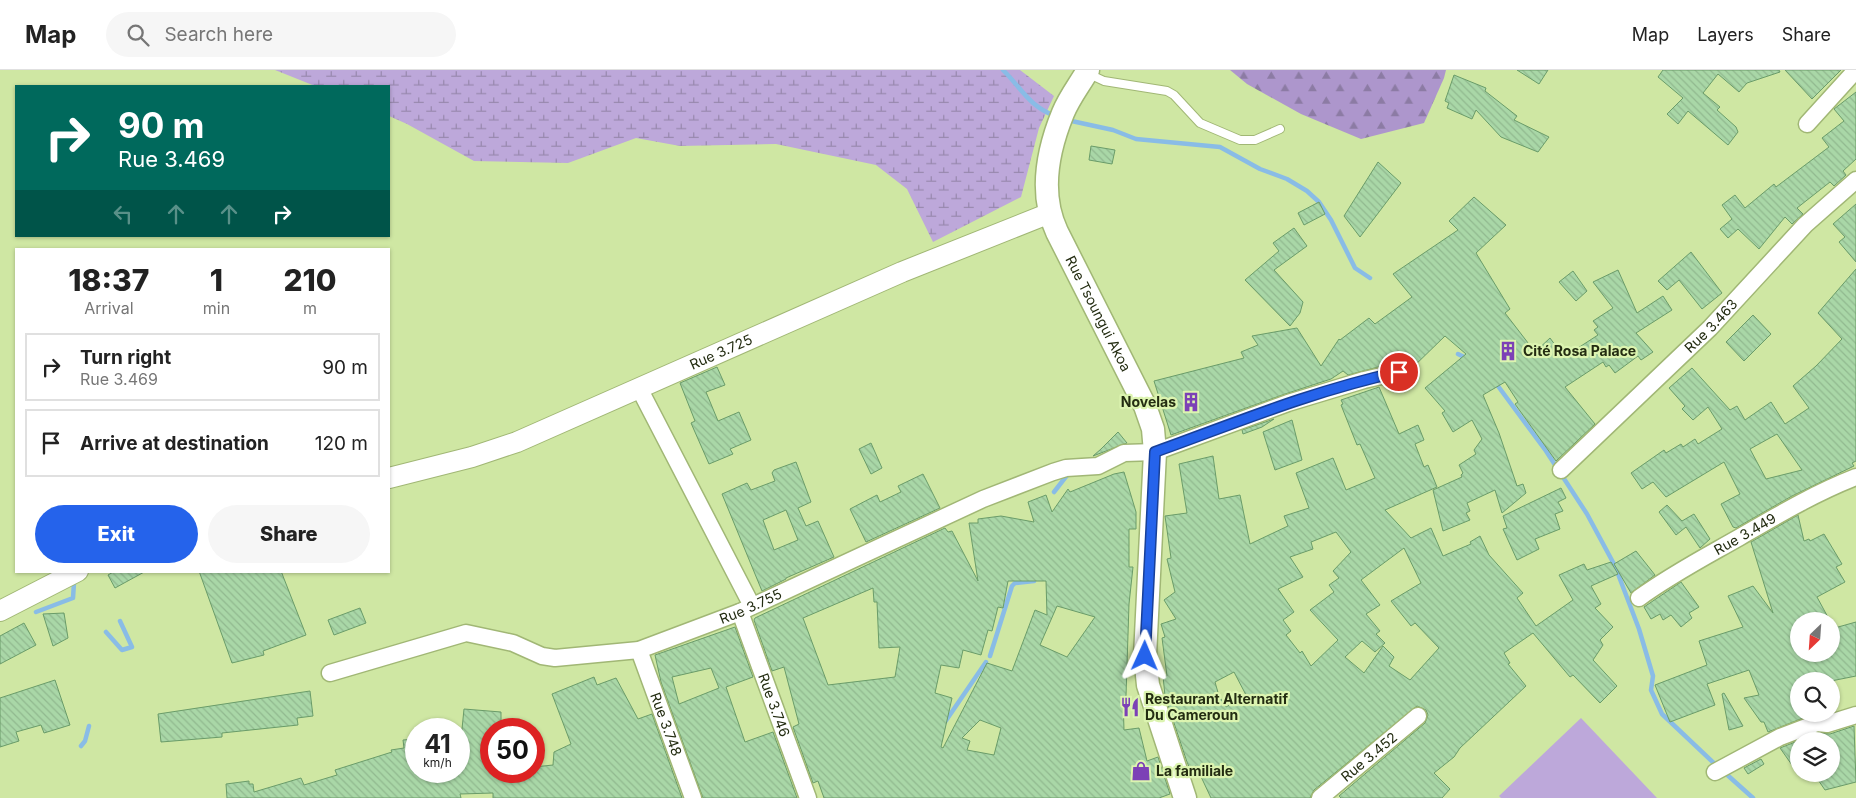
<!DOCTYPE html>
<meta charset="utf-8">
<style>
:root{--surface:#fff;--page:#f6f6f6;--text:#222;--muted:#767676;--line:#e0e0e0;--accent:#2563eb}
body{margin:0;font-family:Inter,sans-serif;background:var(--page);color:var(--text);height:100vh;display:flex;flex-direction:column;font-size:19px;white-space:nowrap}
*{box-sizing:border-box;margin:0}
p{font-size:16px;color:var(--muted)}
.icon{flex:none;width:28px;height:28px;fill:none;stroke:currentColor;stroke-width:2;stroke-linecap:round;stroke-linejoin:round}
.map{position:relative;flex:1;overflow:hidden}
.panel{position:absolute;left:15px;top:178px;width:375px;height:325px;display:flex;flex-direction:column;background:var(--surface);border-radius:0px;box-shadow:0 1px 4px #0004}
.panel>*{flex:none}
.banner{position:absolute;left:15px;top:15px;width:375px;height:152px;border-radius:0px;box-shadow:0 1px 4px #0004;background:#00695c;color:#fff;overflow:hidden}
.needle{width:32px;rotate:205deg}
.buttons{position:absolute;left:1790px;top:542px;display:grid;gap:10px}
.buttons a{display:grid;place-items:center;width:50px;height:50px;border-radius:50%;background:var(--surface);box-shadow:0 1px 4px #0004;font-size:25px}
.speed{position:absolute;left:405px;top:648px;display:flex;gap:10px;font-size:25px;font-weight:700;text-align:center}
.speed>*{display:grid;place-content:center;width:65px;height:65px;border-radius:50%;background:var(--surface);box-shadow:0 1px 4px #0004;line-height:1}
.speed small{font-size:12px;font-weight:400}
.speed .limit{border:8px solid #d22;background:#fff;color:#111}
.pin{position:absolute;display:grid;place-items:center;width:42px;height:42px;color:#fff;margin:-21px;border:2px solid #fff;border-radius:50%;box-shadow:0 1px 5px #0007}
.me{position:absolute;width:55px;margin:-28px;rotate:1deg;stroke-linejoin:round;filter:drop-shadow(0 0 4px #0008)}
.turn{display:flex;align-items:center;gap:18px;height:105px;padding:0 20px;font-size:22px}
.turn .icon{width:65px;height:65px;stroke-width:2.5}
.turn b{display:block;font-size:35px;line-height:42px}
.lanes{display:flex;align-items:center;height:48px;padding:0 20px;background:#0003;justify-content:center;gap:25px;direction:ltr}
.lanes .off{opacity:.35}
.eta{display:flex;justify-content:space-evenly;align-items:center;height:85px;text-align:center}
.eta b{font-size:30px;font-weight:800;line-height:35px}
.button{display:flex;gap:10px;margin-top:auto;padding:10px 20px}
.button a{flex:1;height:58px;border-radius:30px;background:var(--accent);color:#fff;font-size:20px;font-weight:800;line-height:58px;text-align:center}
.button a+a{background:var(--page);color:var(--text)}
ul{padding:0;list-style:none}
li{display:flex;align-items:center;gap:15px;height:68px;margin:0 10px 8px;padding:0 10px;border:2px solid var(--line);border-radius:0px}
li div{flex:1}
li b{display:block;font-size:19px}
li em{font-style:normal}
header{display:flex;align-items:center;gap:30px;box-sizing:border-box;height:70px;padding:0 25px;background:var(--surface);border-bottom:1px solid var(--line)}
header strong{font-size:24px}
nav{display:flex;gap:28px;margin-inline-start:auto;font-size:18px}
.search{width:350px;height:45px;background:var(--page);display:flex;align-items:center;gap:12px;box-sizing:border-box;padding:0 18px;border-radius:28px;color:var(--muted);font-size:19px}
.map>svg:first-child{display:block}
.forest{fill:url(#forest-firs)}
.wetland{fill:url(#wetland-marsh)}
.pitch{fill:#bda8da}
.lines{fill:none;stroke-linecap:round;stroke-linejoin:round}
.stream{stroke:#89bce6;stroke-width:4.5}
.building{fill:url(#building-back-hatch);stroke:#6a9c69;fill-rule:evenodd}
.service-casing{stroke:#a1b775;stroke-width:10}
.minor-casing{stroke:#a1b775;stroke-width:19}
.tertiary-casing{stroke:#a1b775;stroke-width:22}
.secondary-casing{stroke:#a1b775;stroke-width:25}
.service{stroke:#fff;stroke-width:8}
.minor{stroke:#fff;stroke-width:16}
.tertiary{stroke:#fff;stroke-width:20}
.secondary{stroke:#fff;stroke-width:22}
.route-casing{stroke:#184099;stroke-width:12}
.route{stroke:#2563eb;stroke-width:9}
.labels{text-anchor:middle;stroke-width:4.5;stroke-linejoin:round;paint-order:stroke}
.street-label{font-size:14px;fill:#232c11;stroke:#dcf4b0}
.poi-label{font-size:14px;font-weight:bold;fill:#232c11;stroke:#dcf4b0;text-anchor:start}
</style>
<header>
<strong>Map</strong>
<div class="search"><svg class="icon" aria-label="search" viewBox="0 0 24 24"><circle cx="10" cy="10" r="6"/><path d="M15 15l6 6"/></svg>Search here</div>
<nav><a>Map</a><a>Layers</a><a>Share</a></nav>
</header>
<div class="map">
<svg width="1856" height="728" viewBox="0 0 1856 728">
<defs>
<pattern id="forest-firs" width="22" height="20" patternUnits="userSpaceOnUse" patternTransform="scale(1.25)"><rect width="22" height="20" fill="#ad96cc"/><path d="M5 1l3.5 6h-7zM16 11l3.5 6h-7z" fill="#8c7ba4"/></pattern>
<pattern id="wetland-marsh" width="20" height="14" patternUnits="userSpaceOnUse" patternTransform="scale(1.25)"><rect width="20" height="14" fill="#bda8da"/><path d="M1 5h8M5 5V1M11 12h8M15 12V8" fill="none" stroke="#9989af"/></pattern>
<pattern id="building-back-hatch" width="6" height="6" patternUnits="userSpaceOnUse" patternTransform="scale(1.25)"><rect width="6" height="6" fill="#a9d7a7"/><path d="M-1 5l2 2M0 0l6 6M5-1l2 2" fill="none" stroke="#91b98f"/></pattern>
</defs>
<rect width="100%" height="100%" fill="#cfe7a3"/>
<path class="forest" d="M1230 0H1446L1444 8 1424 53 1361 69 1301 44 1247 14Z"/>
<path class="wetland" d="M275 0H1020L1054 26 1039 58 1021 127 933 172 907 119 876 95 776 74 680 76 636 68 568 93 474 91 407 54 389 46V16H315Z"/>
<path class="pitch" d="M1581 648 1657 728H1501L1499 726Z"/>
<g class="lines">
<path class="stream" d="M1003 0C1022 19 1029 36 1055 46
M1067 50 1113 60 1136 69 1220 77 1260 99 1287 109 1307 121 1319 132 1331 150 1355 198 1370 208
M1458 284 1466 288
M1495 312 1546 381 1587 444 1615 496 1639 559 1653 606 1651 620 1662 644 1718 697
M1054 422 1068 404
M36 542 73 528 74 513
M106 562 122 580 132 577 120 551
M990 586 1012 516 1015 513 1034 511
M945 652 986 592
M81 676 85 671 89 656
M1724 702 1753 728"/>
</g>
<path class="building" d="M1517 0H1548L1539 14Z
M1663 0H1779L1780 2 1747 13 1739 22 1718 4 1703 23 1720 37 1717 40 1736 57 1738 62 1728 75 1688 41 1678 54 1667 44 1683 28 1658 7Z
M1785 0H1841L1812 29Z
M1454 5 1486 18 1485 21 1517 46 1514 50 1549 67 1538 82 1501 67 1476 40 1472 49 1447 38 1449 33 1445 31Z
M1856 22V89L1843 101 1846 105 1834 116 1830 112 1797 138 1803 144 1792 154 1785 147 1759 179 1738 159 1728 168 1720 159 1732 149 1722 135 1735 125 1745 138 1774 114 1776 117 1829 77 1822 68 1844 51 1834 39Z
M1091 76 1115 80 1112 94 1089 90Z
M1378 92 1401 113 1360 167 1344 146Z
M1474 127 1506 155 1476 183 1510 239 1505 243 1535 282 1550 268 1564 287 1598 265 1594 260 1598 257 1593 251 1613 238 1593 212 1618 200 1637 243 1663 226 1672 240 1636 263 1653 282 1641 290 1638 286 1615 303 1609 295 1606 297 1603 292 1565 317 1595 354 1556 391 1515 334 1518 332 1505 312 1483 325 1499 363 1517 416 1523 414 1526 423 1502 443 1495 420 1467 433 1470 441 1466 443 1470 450 1443 461 1433 420 1462 407 1461 405 1463 403 1459 395 1476 384 1474 380 1482 369 1472 350 1453 362 1442 343 1445 341 1425 318 1466 284 1445 266 1409 301 1406 295 1397 292 1348 305 1343 301 1331 309 1285 324 1171 365 1154 311 1244 288 1241 282 1258 275 1252 266 1297 258 1321 296 1339 269 1340 270 1369 248 1375 254 1412 227 1393 204 1458 160 1449 151Z
M1319 132 1325 144 1304 155 1298 143Z
M1856 134V192L1839 172 1845 167 1833 154Z
M1294 158 1307 176 1274 200 1303 232 1300 243 1290 256 1245 210 1279 181 1273 173Z
M1691 182 1722 223 1702 239 1679 210 1667 220 1658 211Z
M1856 199V391L1852 393 1854 396 1792 426 1736 458 1733 457 1721 434 1740 424 1724 392 1666 427 1653 412 1642 419 1631 403 1664 380 1666 383 1681 374 1683 377 1695 369 1698 374 1722 359 1708 337 1693 350 1682 339 1685 336 1669 318 1692 298 1730 340 1737 336 1745 350 1771 332 1785 354 1809 338 1793 316 1816 296 1842 269 1818 243ZM1777 364 1802 400 1766 409 1750 379Z
M1573 201 1587 221 1576 231 1559 212Z
M1753 245 1771 264 1744 291 1726 272Z
M717 297 725 315 706 322 718 351 739 342 751 370 730 379 733 384 709 394 691 353 695 351 680 313Z
M1379 317 1399 364 1418 355 1424 370 1415 374 1424 397 1428 395 1437 417 1385 440 1411 468 1431 458 1443 486 1471 474 1470 472 1480 466 1489 485 1523 523 1517 528 1536 556 1573 530 1559 505 1584 494 1587 500 1611 492 1618 504 1591 516 1601 534 1595 538 1613 557 1600 570 1603 575 1593 590 1617 616 1600 633 1573 605 1570 607 1533 563 1504 583 1510 593 1508 594 1526 616 1460 678 1454 687 1434 703 1450 719 1442 728H1341L1339 726 1425 653 1428 645 1426 640 1417 636 1314 720 1310 728H1211L1196 696 1190 699 1187 692 1165 626 1163 606H1167L1162 568 1165 567 1161 554 1176 549 1164 530 1175 522 1167 489 1171 488 1165 446 1187 443 1179 394 1213 386 1219 429 1240 425 1250 474 1288 456 1284 446 1309 438 1296 403 1333 388 1346 420 1375 408 1360 374 1357 375 1341 335 1343 334 1341 330ZM1336 462 1351 482 1333 501 1339 508 1329 515 1334 522 1310 540 1338 570 1311 596 1302 581 1300 583 1286 565 1291 561 1283 550 1294 542 1278 519 1303 507 1290 487 1313 479 1311 472ZM1404 478 1421 513 1391 531 1411 556 1415 553 1439 578 1410 610 1389 596 1394 587 1383 576 1364 603 1345 587 1362 571 1375 582 1385 573 1376 564 1380 561 1366 544 1380 535 1361 510ZM1234 602 1246 625 1226 637 1219 626 1215 612Z
M1274 349 1262 357 1243 364 1242 360Z
M1292 350 1302 390 1275 400 1263 362Z
M1118 362 1127 373 1093 386 1101 379Z
M871 373 882 398 871 404 859 379Z
M796 392 811 432 798 438 806 456 818 451 834 487 786 508V509L762 521 722 424 747 413 751 420 775 411 772 403 774 400ZM786 440 798 470 774 480 763 450Z
M1124 402 1136 442V459H1129V497H1133L1129 534 1126 626 1123 627 1124 660 1139 658 1147 691 1158 687 1170 724 1159 728H824L818 711 813 713 793 657 799 654 784 597 772 601 754 550 755 548 945 458 948 462 952 461 978 511 969 453H978V449L1001 446 1034 452 1028 432 1046 425 1052 442 1068 419 1070 422 1114 404ZM1008 511H1046L1047 545 1035 540 1012 601 987 593 943 678 941 677 952 628 935 623 941 595 959 598 963 580 981 585 988 560 992 561 998 537 1003 538ZM873 518 874 532H877L879 578 900 577 895 607 828 615 803 548ZM1057 536 1095 547 1067 587 1040 575ZM980 650 1001 658 994 685 967 680 970 671 962 668Z
M923 404 940 438 866 472 850 439 877 425 880 432 901 422 898 416Z
M1561 418 1566 428 1558 432 1563 441 1555 444 1560 459 1535 469 1539 479 1517 490 1503 459 1507 458 1503 446Z
M1667 435 1682 451 1694 444 1710 469 1700 478 1686 457 1676 465 1659 442Z
M1798 445 1804 471 1809 469 1810 471 1824 464 1842 494 1836 497 1845 512 1817 527 1830 551H1799V584H1831V559L1856 552V606L1831 611H1799V644H1813L1768 662 1764 652H1761L1744 628 1759 625 1749 600 1707 614 1715 635 1670 652 1655 615 1707 595 1699 571 1743 557 1728 526 1753 516 1773 543 1751 472Z
M1636 481 1655 505 1631 523 1614 494Z
M115 501H146L115 518 108 505Z
M199 501H281L306 565 263 581 264 585 232 593Z
M1681 512 1699 537 1689 543 1692 548 1681 557 1671 545 1663 550 1660 544 1651 549 1644 537Z
M360 538 366 553 334 565 328 550Z
M64 543 68 568 53 576 43 544Z
M24 553 36 575 0 594V566Z
M735 557 753 607 726 617 745 672 773 662 797 728H703L661 612 655 585ZM711 598 719 618 679 634 672 607Z
M594 607 597 615 616 608 638 649 652 644 682 728H493V723L460 724 461 728H227L226 714 249 711V714H253L254 722 301 708 304 715 337 705 335 700 392 682 391 680 404 678 403 670 416 669V701H459V669H461L464 639 501 642V659H491L490 701H534V697L553 695 554 682 571 674 552 624Z
M55 610 70 655 44 663 41 655 16 662 19 671 0 677V628Z
M310 621 313 646 297 648 298 655 222 663V667L161 672 158 644Z
M1724 623 1743 656 1729 660 1722 624Z
M1854 656 1856 712 1825 720 1814 704H1831V671H1799V705L1780 678 1818 663 1830 664Z
M1761 689 1764 694 1748 704 1744 698Z"/>
<g class="lines">
<defs>
<path id="service" d="M1089 4 1104 11 1167 21 1174 25 1200 53 1240 70H1255L1280 59"/>
<g id="minor">
<path d="M1807 54 1856 0"/>
<path d="M639 318 752 536"/>
<path id="s1" d="M1561 400 1710 258 1805 155 1856 110"/>
<path id="s2" d="M1639 528C1672 504 1705 487 1740 467 1778 445 1815 423 1856 407"/>
<path id="s3" d="M740 542 808 728"/>
<path id="s4" d="M639 580 693 728"/>
<path id="s5" d="M330 603 466 563 513 573 542 586 555 588 639 580 740 542 983 429 1053 402 1066 398 1098 396 1124 383 1155 382 1288 333 1364 310 1399 302"/>
<path d="M1715 702 1780 667 1817 653 1827 654 1856 645"/>
<path id="s6" d="M1320 728 1418 646"/>
</g>
<g id="tertiary">
<path id="s7" d="M389 408 472 387 517 372 902 202 1050 143"/>
<path d="M0 541 78 501"/>
</g>
<g id="secondary">
<path id="s8" d="M1088 0C1080 14 1069 28 1063 43 1047 82 1039 124 1057 162L1145 336 1153 359 1155 382 1145 586 1148 615 1185 728"/>
</g>
</defs>
<use href="#service" class="service-casing"/>
<use href="#minor" class="minor-casing"/>
<use href="#tertiary" class="tertiary-casing"/>
<use href="#secondary" class="secondary-casing"/>
<use href="#service" class="service"/>
<use href="#minor" class="minor"/>
<use href="#tertiary" class="tertiary"/>
<use href="#secondary" class="secondary"/>
</g>
<g class="lines">
<defs>
<path id="route" d="M1145 586 1155 382C1235 353 1315 320 1399 302"/>
</defs>
<use href="#route" class="route-casing"/>
<use href="#route" class="route"/>
</g>
<defs>
<symbol id="building-bare" viewBox="-9 -9 18 18"><path d="M-4-6H4V6H1V3H-1V6H-4ZM-2.5-4.3h1.7v1.8h-1.7ZM.8-4.3h1.7v1.8H.8ZM-2.5-1h1.7V.8h-1.7ZM.8-1h1.7V.8H.8Z" fill="#7c41b6" stroke="#dcf4b0" stroke-width="2.5" paint-order="stroke"/></symbol>
<symbol id="restaurant-bare" viewBox="-9 -9 18 18"><path d="M-5-6h1v4h1v-4h1v4h1v-4h1v5L-1.5 .5V6h-2V.5L-5-1ZM5-6V6H3V1.5H1.5Q1.5-4 5-6Z" fill="#7c41b6" stroke="#dcf4b0" stroke-width="2.5" paint-order="stroke"/></symbol>
<symbol id="shop-bare" viewBox="-9 -9 18 18"><path d="M-5-2.5h2.3a2.7 3.5 0 0 1 5.4 0H5L5.5 6h-11ZM-1.5-2.5h3a1.5 2.3 0 0 0-3 0Z" fill="#7c41b6" stroke="#dcf4b0" stroke-width="2.5" paint-order="stroke"/></symbol>
</defs>
<g fill-rule="evenodd">
<use href="#building-bare" x="1494" y="267" width="28" height="28"/>
<use href="#building-bare" x="1177" y="318" width="28" height="28"/>
<use href="#restaurant-bare" x="1116" y="623" width="28" height="28"/>
<use href="#shop-bare" x="1127" y="687" width="28" height="28"/>
</g>
<g class="labels">
<g class="street-label">
<text dy="5" stroke="none"><textPath href="#s8" startOffset="264">Rue Tsoungui Akoa</textPath></text>
<text dy="5" stroke="none"><textPath href="#s1" startOffset="208">Rue 3.463</textPath></text>
<text dy="5" stroke="none"><textPath href="#s7" startOffset="356">Rue 3.725</textPath></text>
<text dy="5" stroke="none"><textPath href="#s2" startOffset="124">Rue 3.449</textPath></text>
<text dy="5" stroke="none"><textPath href="#s5" startOffset="439">Rue 3.755</textPath></text>
<text dy="5" stroke="none"><textPath href="#s3" startOffset="99">Rue 3.746</textPath></text>
<text dy="5" stroke="none"><textPath href="#s4" startOffset="79">Rue 3.748</textPath></text>
<text dy="5" stroke="none"><textPath href="#s6" startOffset="64">Rue 3.452</textPath></text>
</g>
<g class="poi-label">
<text x="1523" y="286">Cité Rosa Palace</text>
<text x="1176" y="337" text-anchor="end">Novelas</text>
<text x="1145" y="634">Restaurant Alternatif<tspan x="1145" dy="16">Du Cameroun</tspan></text>
<text x="1156" y="706">La familiale</text>
</g>
</g>
</svg>
<div class="buttons">
<a><svg class="needle" viewBox="-14 -14 28 28"><path d="M0-13l5 13h-10z" fill="#e53935"/><path d="M0 13l5-13h-10z" fill="#767676"/></svg></a>
<a><svg class="icon" aria-label="search" viewBox="0 0 24 24"><circle cx="10" cy="10" r="6"/><path d="M15 15l6 6"/></svg></a>
<a><svg class="icon" aria-label="layers" viewBox="0 0 24 24"><path d="M12 4l9 5-9 5-9-5zM3 14l9 5 9-5"/></svg></a>
</div>
<div class="speed"><div>41<small>km/h</small></div><div class="limit">50</div></div>
<div class="pin" style="left:1399px;top:302px;background:#d93025"><svg class="icon" aria-label="arrive" viewBox="0 0 24 24"><path d="M6 21V4h12l-3 4 3 4H6"/></svg></div>
<svg class="me" style="left:1145px;top:586px" viewBox="-20 -20 40 40"><path d="M0-17L14 15 0 8-14 15z" fill="#2563eb" stroke="#fff" stroke-width="4"/></svg>
<div class="banner">
<div class="turn"><svg class="icon" aria-label="right" viewBox="0 0 24 24"><path d="M7 20v-9h11M14 6l5 5-5 5"/></svg><div><b>90 m</b>Rue 3.469</div></div>
<div class="lanes"><svg class="icon off" aria-label="left" viewBox="0 0 24 24"><path d="M17 20v-9H6M10 6l-5 5 5 5"/></svg><svg class="icon off" aria-label="ahead" viewBox="0 0 24 24"><path d="M12 20V5M6 11l6-6 6 6"/></svg><svg class="icon off" aria-label="ahead" viewBox="0 0 24 24"><path d="M12 20V5M6 11l6-6 6 6"/></svg><svg class="icon" aria-label="right" viewBox="0 0 24 24"><path d="M7 20v-9h11M14 6l5 5-5 5"/></svg></div>
</div>
<section class="panel">
<div class="eta">
<div><b>18:37</b><p>Arrival</p></div>
<div><b>1</b><p>min</p></div>
<div><b>210</b><p>m</p></div>
</div>
<ul>
<li><svg class="icon" aria-label="right" viewBox="0 0 24 24"><path d="M7 20v-9h11M14 6l5 5-5 5"/></svg><div><b>Turn right</b><p>Rue 3.469</p></div><em>90 m</em></li>
<li><svg class="icon" aria-label="arrive" viewBox="0 0 24 24"><path d="M6 21V4h12l-3 4 3 4H6"/></svg><div><b>Arrive at destination</b></div><em>120 m</em></li>
</ul>
<div class="button"><a>Exit</a><a>Share</a></div>
</section>
</div>
